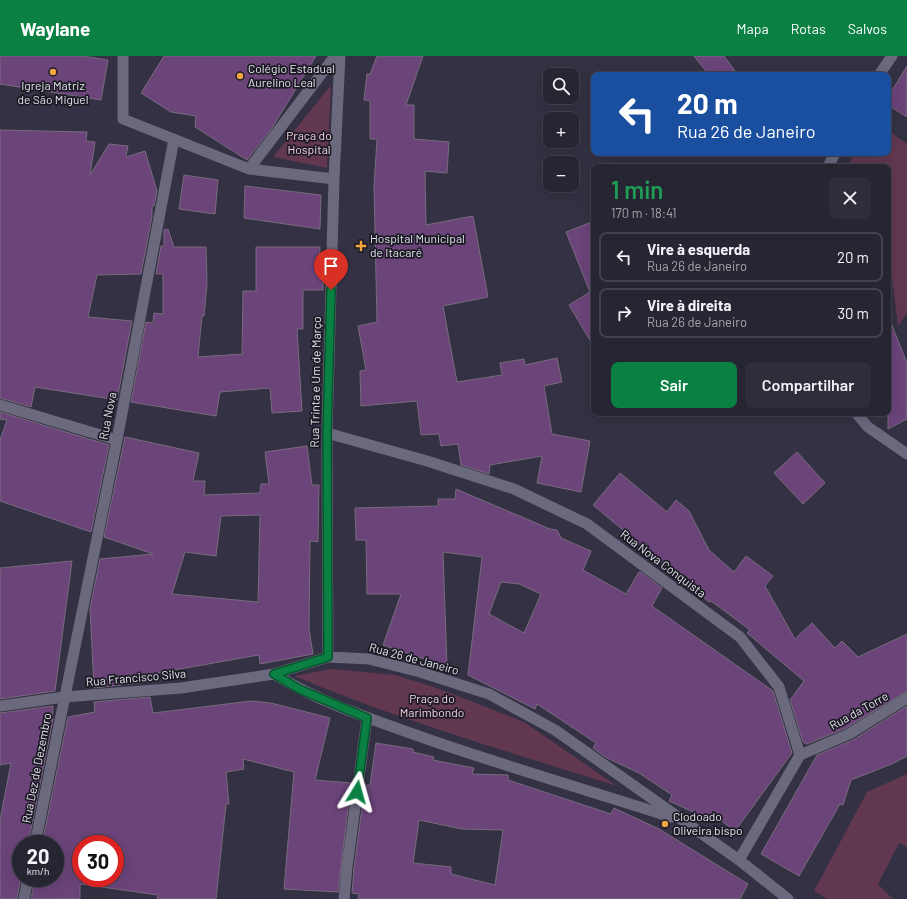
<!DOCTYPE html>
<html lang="pt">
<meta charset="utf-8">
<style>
:root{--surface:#262532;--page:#2e2d3a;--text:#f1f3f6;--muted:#a4a5ac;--line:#42424d;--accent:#0b8043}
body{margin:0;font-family:Barlow,sans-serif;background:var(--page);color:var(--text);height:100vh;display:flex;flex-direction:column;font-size:15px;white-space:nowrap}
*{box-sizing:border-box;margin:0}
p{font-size:13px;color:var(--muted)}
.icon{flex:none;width:22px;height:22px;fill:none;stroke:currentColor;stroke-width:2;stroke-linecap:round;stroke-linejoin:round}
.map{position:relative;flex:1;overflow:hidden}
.sheet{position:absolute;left:591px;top:108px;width:300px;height:252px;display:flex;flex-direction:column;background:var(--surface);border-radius:8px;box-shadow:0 4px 16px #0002,0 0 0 1px var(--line)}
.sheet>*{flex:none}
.guide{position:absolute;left:591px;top:16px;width:300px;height:84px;border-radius:8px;box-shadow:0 4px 16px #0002,0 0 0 1px var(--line);background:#1a4fa0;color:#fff;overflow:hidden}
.controls{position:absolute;left:543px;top:12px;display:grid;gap:8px}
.controls a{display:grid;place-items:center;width:36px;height:36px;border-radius:8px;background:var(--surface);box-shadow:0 4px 16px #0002,0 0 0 1px var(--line);font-size:20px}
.speed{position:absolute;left:12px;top:779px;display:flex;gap:8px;font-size:20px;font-weight:700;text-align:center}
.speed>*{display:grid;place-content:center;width:52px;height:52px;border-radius:50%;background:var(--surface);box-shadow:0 4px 16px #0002,0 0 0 1px var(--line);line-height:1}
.speed small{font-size:10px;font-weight:400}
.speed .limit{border:6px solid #d22;background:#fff;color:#111}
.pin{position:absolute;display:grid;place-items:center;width:34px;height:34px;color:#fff;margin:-41px -17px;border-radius:50% 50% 50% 0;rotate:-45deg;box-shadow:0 0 4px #0007}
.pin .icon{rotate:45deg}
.me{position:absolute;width:44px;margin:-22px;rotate:8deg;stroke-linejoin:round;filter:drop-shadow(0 0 3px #0008)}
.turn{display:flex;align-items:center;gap:14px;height:84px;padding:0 20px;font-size:18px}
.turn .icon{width:52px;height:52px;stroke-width:2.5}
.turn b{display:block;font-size:28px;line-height:34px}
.round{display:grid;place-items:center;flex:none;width:42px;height:42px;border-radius:8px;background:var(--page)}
.headline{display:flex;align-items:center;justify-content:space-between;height:68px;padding:0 20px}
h1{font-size:24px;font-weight:600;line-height:30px;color:#1e9e55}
.action{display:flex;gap:8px;margin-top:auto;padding:8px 20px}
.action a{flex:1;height:46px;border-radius:8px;background:var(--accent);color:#fff;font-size:16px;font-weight:600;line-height:46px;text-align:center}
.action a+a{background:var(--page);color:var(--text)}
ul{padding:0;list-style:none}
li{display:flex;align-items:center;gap:12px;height:50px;margin:0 8px 6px;padding:0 12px;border:2px solid var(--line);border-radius:8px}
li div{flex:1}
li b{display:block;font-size:15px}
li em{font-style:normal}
header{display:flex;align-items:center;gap:24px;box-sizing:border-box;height:56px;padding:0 20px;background:var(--accent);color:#fff}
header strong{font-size:19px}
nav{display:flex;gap:22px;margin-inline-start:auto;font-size:14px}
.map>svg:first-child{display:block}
.green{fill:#623851}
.building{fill:#6b447a;stroke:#786b7d;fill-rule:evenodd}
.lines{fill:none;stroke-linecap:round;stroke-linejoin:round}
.minor{stroke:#6b697e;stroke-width:11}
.route-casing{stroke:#07532c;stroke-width:10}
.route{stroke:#0b8043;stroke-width:7}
.poi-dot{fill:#f2a542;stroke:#1b1a23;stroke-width:1.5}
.labels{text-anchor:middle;stroke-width:3.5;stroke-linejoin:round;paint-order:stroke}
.poi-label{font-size:12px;fill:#e3e2ee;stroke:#1b1a23;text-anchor:start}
.park-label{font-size:12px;fill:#f7d1e6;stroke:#1b1a23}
.street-label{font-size:12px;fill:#e3e2ee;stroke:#1b1a23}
</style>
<header>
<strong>Waylane</strong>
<nav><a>Mapa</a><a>Rotas</a><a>Salvos</a></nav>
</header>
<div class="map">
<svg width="907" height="843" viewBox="0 0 907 843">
<rect width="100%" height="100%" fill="#333143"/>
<path class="green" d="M331 29 327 112 273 101Z
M888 74 907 88V257L898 270 892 223H888V111H847L855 97H888Z
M332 613 395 619 437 632 524 666 617 730C509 696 399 664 294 620Z
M907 718V791L899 787 878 828 893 843H827L814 835 867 736Z"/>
<path class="building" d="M0 0H83L108 4 101 44 0 28Z
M164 0H316L272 72 247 104 195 71 196 60 171 56 141 37Z
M377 0H423L406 49H414V83L449 86 447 117 425 115 426 169 473 160 488 241 443 250 457 326 502 319 500 307 524 303 525 309 557 302 562 326 544 330 552 378 590 385 581 436 537 427 542 400 490 409 489 418 461 409 458 388 441 390 439 378 421 379 417 345 361 350 360 315 366 314 358 270 377 266 374 130 377 83H370V45L364 44 367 18H370Z
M694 0H724L738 19H709Z
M907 10V61L888 49V41Z
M0 74 87 76 86 85 95 86 90 119 109 88 128 90 126 101 145 95 157 135 154 150H152V161L141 218 97 219 88 261 132 265 117 344 35 331 31 351 0 342Z
M184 119 218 124 215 158 179 153Z
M245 130 321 139 320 173 244 162Z
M594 165V291L569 249 590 236 566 176Z
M168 173 174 191H206L207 228 204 260H202L198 301 242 298 243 235H256V191H320L319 210H323V234H303V273H297L302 355 272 357 270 332 220 336 216 360 131 346 146 266 153 267 154 257 163 258V218H156L161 190H164V174Z
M888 262H889L907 307V363L888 373Z
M0 356 109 389 91 476 0 445V384L7 364 0 363Z
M125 381 199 397 193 425H205L204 439 260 437 261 428H269L265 396 307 390 312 429H319L318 486 310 485 309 573 313 598 260 608 259 599 146 619 147 626 94 632 90 553 100 503 153 498 104 481ZM260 459 258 546 172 538 185 496 216 500 221 460Z
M797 396 825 427 803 448 774 417Z
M620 417 667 456 676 444 689 455 709 494 734 516 746 500 773 520 765 530 795 583 812 567 835 592 842 585 858 601 907 578V635L846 672 807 688 803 686 790 644 804 625 747 577 750 574 711 545 709 546 593 449Z
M456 433 550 473 557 474 561 482 591 495 583 514 626 538 639 516 642 517 662 532 652 550 773 635 792 697 735 775 714 759 711 764 669 745 672 739 639 717 607 702 593 692 596 687 537 648 535 653 468 619 482 501 443 496 447 611 383 589 401 538H367L366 484H356L355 452 438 450V443H455ZM501 526 519 528 541 538 524 577 489 558Z
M72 505 55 635 0 643V512Z
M150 641 153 657 251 645 271 647 330 662 315 724 351 727 338 836 284 833 294 716 243 703 244 713 226 716 229 748H226L216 843H157L158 839 80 828V843H31L35 822H55V788H42L68 661 95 656 94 646ZM81 788H115V822H81Z
M53 650 52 664 53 663 28 788H21V821L17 843H0V764L11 707 0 709V657Z
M907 650V700L894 707 851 724 843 749 840 748 799 820 761 798 817 699 853 684Z
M376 687 413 693V696L434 701 433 704 474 712 472 718 508 719V724L611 758 614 752 659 773 748 828 740 843H358L359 838 352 837 354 812 365 729H370ZM419 764 462 773 503 774 495 829 451 818V811L413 807Z"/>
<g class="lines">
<path class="minor" d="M123 0V63L249 113 334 123
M879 19 892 0
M828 111 835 97
M249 113 335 0
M0 349 117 384
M856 357 868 371 907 398
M327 377 427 405 514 433 587 468 740 581 779 631 800 699 739 804
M328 601 327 377 334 123 340 0
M274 618C321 647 374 664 427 683 508 711 590 735 671 761
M0 650 64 641 181 632 274 618 328 601 369 603 420 616 489 638 555 674 739 804 788 843
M800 699 849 678 907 642
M35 788 117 384 174 83
M24 843 28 822
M344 843 347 811 367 662"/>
</g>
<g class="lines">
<defs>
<path id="route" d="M331 234 327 377 328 601 274 618 299 633 367 662 357 736"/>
</defs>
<use href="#route" class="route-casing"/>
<use href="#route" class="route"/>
</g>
<g class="poi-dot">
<circle cx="53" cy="16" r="4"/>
<circle cx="240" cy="20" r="4"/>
<path d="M359 184h4v4h4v4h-4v4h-4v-4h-4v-4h4z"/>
<circle cx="665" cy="768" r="4"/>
</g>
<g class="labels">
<g class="poi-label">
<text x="248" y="17">Colégio Estadual<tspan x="248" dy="14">Aurelino Leal</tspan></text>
<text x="53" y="34" text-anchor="middle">Igreja Matriz<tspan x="53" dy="14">de São Miguel</tspan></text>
<text x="370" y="187">Hospital Municipal<tspan x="370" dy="14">de Itacaré</tspan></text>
<text x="673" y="765">Clodoado<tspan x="673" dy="14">Oliveira bispo</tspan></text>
</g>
<g class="park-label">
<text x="309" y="84">Praça do<tspan x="309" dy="14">Hospital</tspan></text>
<text x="432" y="647">Praça do<tspan x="432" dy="14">Marimbondo</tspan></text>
</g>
<g class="street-label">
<text transform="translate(316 326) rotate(-89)" y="4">Rua Trinta e Um de Março</text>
<text transform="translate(108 360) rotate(-79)" y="4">Rua Nova</text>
<text transform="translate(663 508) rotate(37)" y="4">Rua Nova Conquista</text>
<text transform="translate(414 603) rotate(15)" y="4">Rua 26 de Janeiro</text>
<text transform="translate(136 622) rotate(-5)" y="4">Rua Francisco Silva</text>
<text transform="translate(859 655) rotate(-29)" y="4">Rua da Torre</text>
<text transform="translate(37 712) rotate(-79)" y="4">Rua Dez de Dezembro</text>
</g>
</g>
</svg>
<div class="controls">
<a><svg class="icon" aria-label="search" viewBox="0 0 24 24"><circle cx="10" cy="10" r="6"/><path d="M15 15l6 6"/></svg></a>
<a>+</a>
<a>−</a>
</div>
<div class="speed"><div>20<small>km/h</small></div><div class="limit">30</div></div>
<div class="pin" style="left:331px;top:234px;background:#d93025"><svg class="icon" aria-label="arrive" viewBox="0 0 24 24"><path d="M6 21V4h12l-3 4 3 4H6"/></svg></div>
<svg class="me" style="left:357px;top:736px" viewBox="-20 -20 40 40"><path d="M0-17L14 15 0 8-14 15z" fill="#0b8043" stroke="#fff" stroke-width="4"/></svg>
<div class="guide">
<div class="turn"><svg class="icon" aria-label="left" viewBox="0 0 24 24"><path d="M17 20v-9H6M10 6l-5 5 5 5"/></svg><div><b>20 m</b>Rua 26 de Janeiro</div></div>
</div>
<section class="sheet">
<div class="headline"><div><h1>1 min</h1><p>170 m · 18:41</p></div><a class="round"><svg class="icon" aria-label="close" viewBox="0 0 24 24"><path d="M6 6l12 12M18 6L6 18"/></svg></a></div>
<ul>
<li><svg class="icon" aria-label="left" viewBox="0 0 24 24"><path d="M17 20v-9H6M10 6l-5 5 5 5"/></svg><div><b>Vire à esquerda</b><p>Rua 26 de Janeiro</p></div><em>20 m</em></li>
<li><svg class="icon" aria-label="right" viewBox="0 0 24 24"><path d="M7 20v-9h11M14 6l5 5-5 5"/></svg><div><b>Vire à direita</b><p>Rua 26 de Janeiro</p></div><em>30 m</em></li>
</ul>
<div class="action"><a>Sair</a><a>Compartilhar</a></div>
</section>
</div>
